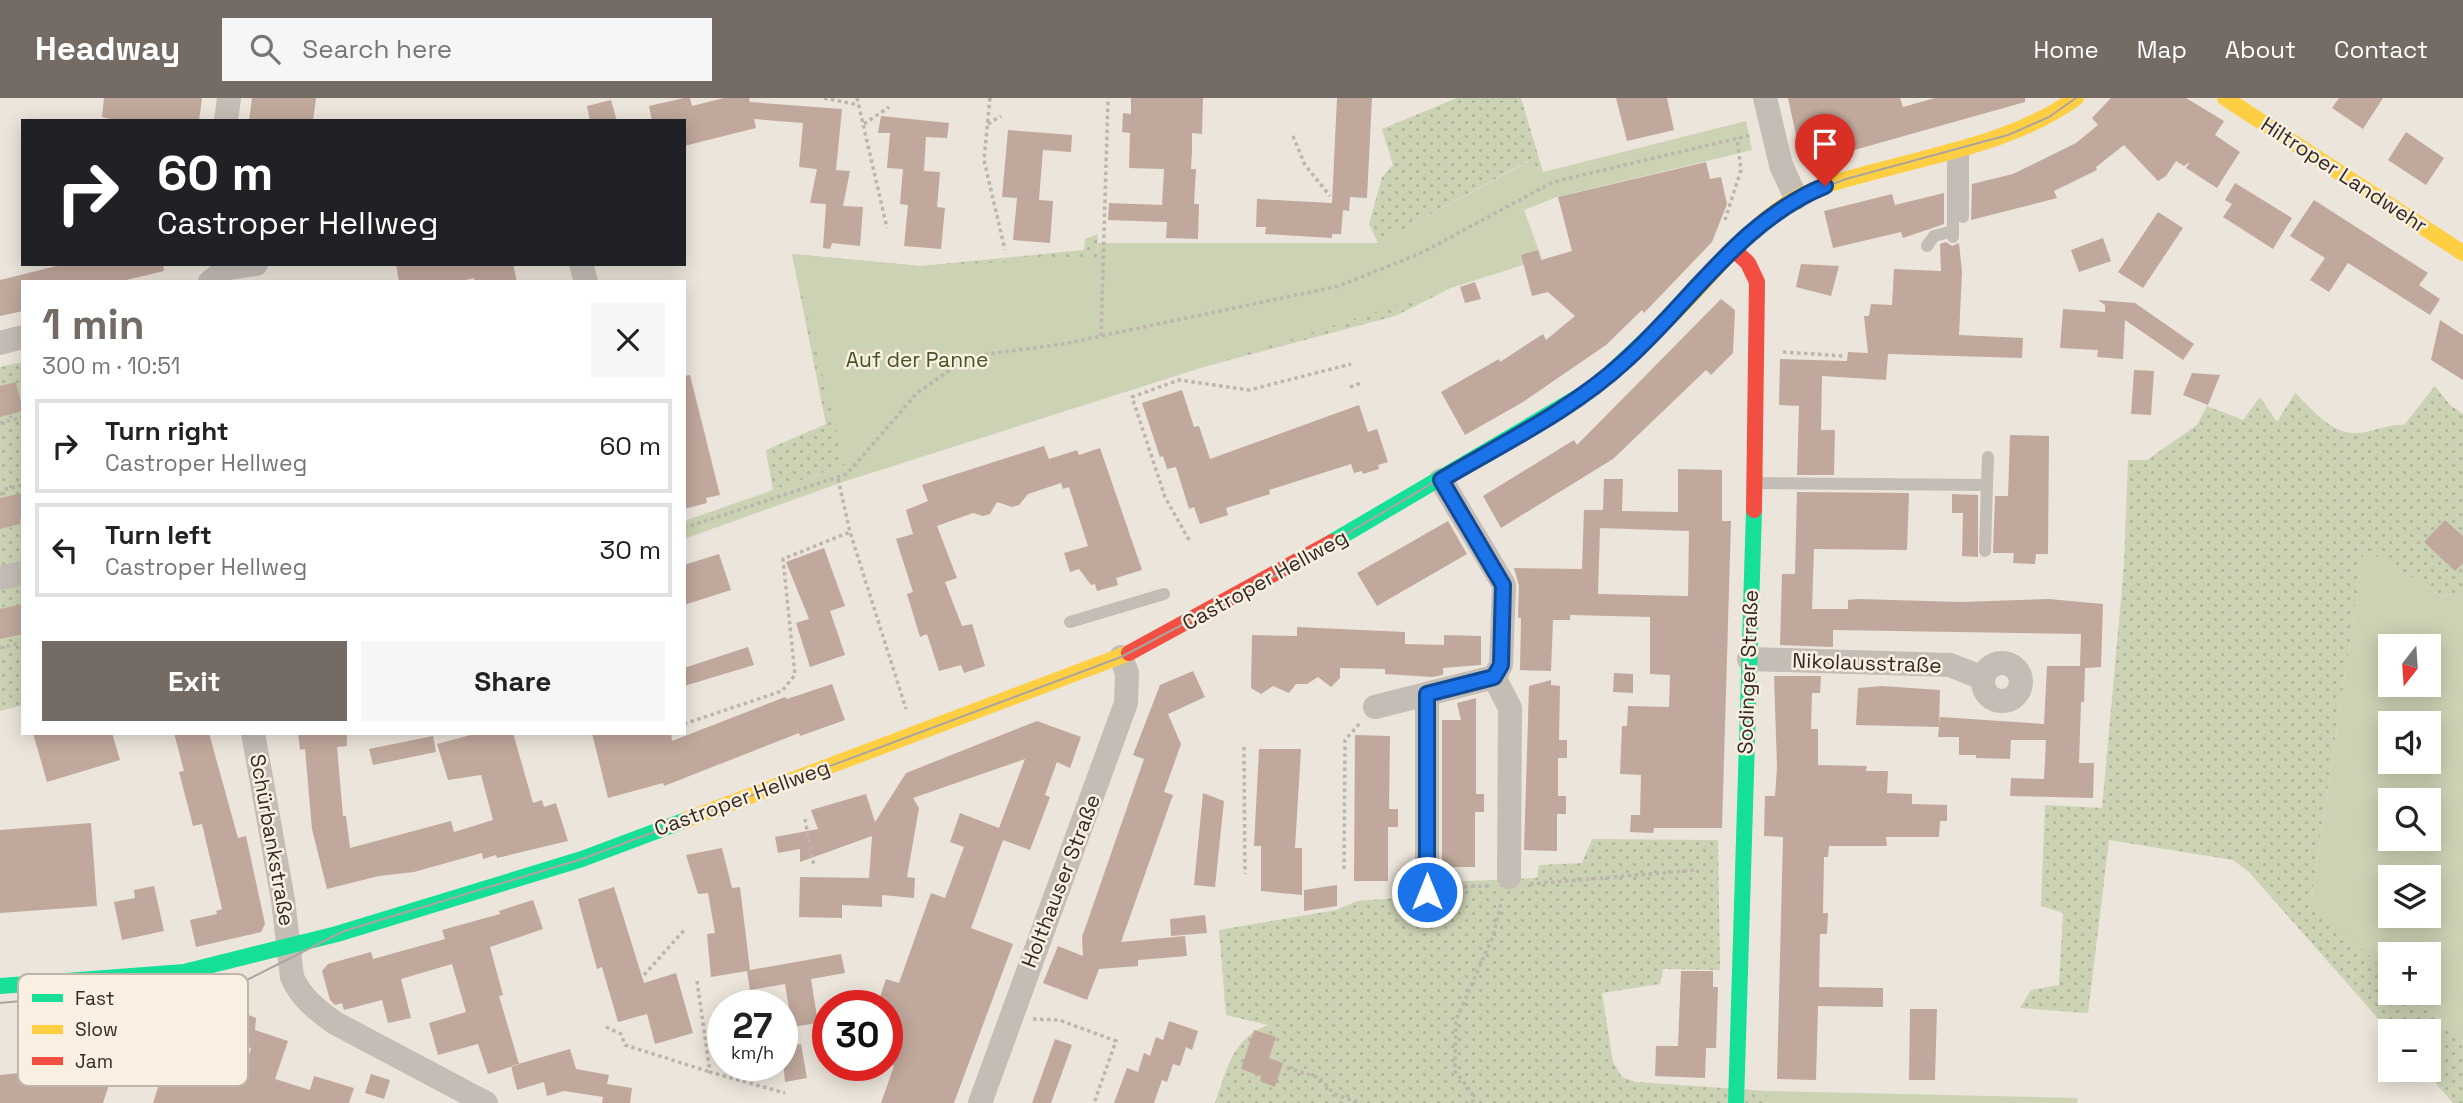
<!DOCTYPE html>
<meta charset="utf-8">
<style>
:root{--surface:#fff;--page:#f6f6f6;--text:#222;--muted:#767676;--line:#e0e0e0;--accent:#746b64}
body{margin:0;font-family:"Space Grotesk",sans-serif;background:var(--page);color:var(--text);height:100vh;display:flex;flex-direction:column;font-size:26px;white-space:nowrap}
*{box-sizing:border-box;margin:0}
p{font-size:23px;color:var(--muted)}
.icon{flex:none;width:38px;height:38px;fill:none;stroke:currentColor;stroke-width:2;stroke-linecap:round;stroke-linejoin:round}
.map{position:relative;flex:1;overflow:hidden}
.side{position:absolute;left:21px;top:182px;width:665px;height:455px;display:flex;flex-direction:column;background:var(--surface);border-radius:0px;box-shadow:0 4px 18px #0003}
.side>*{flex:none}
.hud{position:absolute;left:21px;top:21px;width:665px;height:147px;border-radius:0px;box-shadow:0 4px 18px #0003;background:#202124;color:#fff;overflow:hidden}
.needle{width:46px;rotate:197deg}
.controls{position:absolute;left:2378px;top:536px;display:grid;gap:14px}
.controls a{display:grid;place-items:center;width:63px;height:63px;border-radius:0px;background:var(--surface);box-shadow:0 4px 18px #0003;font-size:35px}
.speed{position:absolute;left:707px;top:892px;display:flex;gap:14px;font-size:35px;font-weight:700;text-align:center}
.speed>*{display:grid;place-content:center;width:91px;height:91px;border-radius:50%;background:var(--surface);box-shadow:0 4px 18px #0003;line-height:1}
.speed small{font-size:18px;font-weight:400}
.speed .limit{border:10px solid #d22;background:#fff;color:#111}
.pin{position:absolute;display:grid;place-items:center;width:60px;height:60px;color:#fff;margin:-72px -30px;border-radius:50% 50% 50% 0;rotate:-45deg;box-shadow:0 0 7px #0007}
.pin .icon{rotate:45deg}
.me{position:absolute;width:77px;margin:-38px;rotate:0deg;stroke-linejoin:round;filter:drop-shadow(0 0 5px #0008)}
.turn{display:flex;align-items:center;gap:24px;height:147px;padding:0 21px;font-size:32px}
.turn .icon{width:91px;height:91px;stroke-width:2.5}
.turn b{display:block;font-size:49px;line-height:60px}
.round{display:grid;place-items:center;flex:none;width:74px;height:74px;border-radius:0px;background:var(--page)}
.head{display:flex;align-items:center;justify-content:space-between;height:119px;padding:0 21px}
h1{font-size:42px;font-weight:600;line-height:52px;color:var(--accent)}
.primary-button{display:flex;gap:14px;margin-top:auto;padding:14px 21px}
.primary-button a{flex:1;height:80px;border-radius:0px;background:var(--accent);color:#fff;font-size:28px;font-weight:600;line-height:80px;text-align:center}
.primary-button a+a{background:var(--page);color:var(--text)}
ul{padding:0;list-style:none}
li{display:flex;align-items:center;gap:21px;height:94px;margin:0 14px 10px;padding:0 7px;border:4px solid var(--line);border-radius:0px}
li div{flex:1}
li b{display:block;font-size:26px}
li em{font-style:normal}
header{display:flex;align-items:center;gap:42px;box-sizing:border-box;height:98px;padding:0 35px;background:var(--accent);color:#fff}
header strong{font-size:33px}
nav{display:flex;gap:38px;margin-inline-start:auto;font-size:24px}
.search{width:490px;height:63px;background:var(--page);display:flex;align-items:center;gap:18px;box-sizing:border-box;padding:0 24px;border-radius:0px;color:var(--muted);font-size:26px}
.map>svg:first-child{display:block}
.grass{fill:url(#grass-dots)}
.green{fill:#ccd2b4;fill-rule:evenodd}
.building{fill:#c1a89c;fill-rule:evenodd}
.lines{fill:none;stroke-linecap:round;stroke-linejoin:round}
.path{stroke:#bdb5ae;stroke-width:3.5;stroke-dasharray:3.5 3.5;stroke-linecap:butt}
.lane{stroke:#c4bdb6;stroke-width:12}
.street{stroke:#c4bdb6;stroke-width:24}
.fast{stroke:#16e098;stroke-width:16}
.slow{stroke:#ffcf43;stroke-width:16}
.jam{stroke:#f24e42;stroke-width:16}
.tram{stroke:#aca59f;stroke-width:2}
.route-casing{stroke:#114b97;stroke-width:18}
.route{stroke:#1a73e8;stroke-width:12}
.labels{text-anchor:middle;stroke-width:5;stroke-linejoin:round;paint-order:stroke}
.street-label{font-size:21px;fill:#342a24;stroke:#faf0e1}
.park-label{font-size:21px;fill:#425426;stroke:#faf0e1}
.key{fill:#faf0e1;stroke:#bfb5a8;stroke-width:2}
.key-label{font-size:19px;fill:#342a24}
</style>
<header>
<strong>Headway</strong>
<div class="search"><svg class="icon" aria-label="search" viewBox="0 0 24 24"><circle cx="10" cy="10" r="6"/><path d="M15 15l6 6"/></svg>Search here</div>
<nav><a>Home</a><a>Map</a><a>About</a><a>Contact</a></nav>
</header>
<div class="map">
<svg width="2463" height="1005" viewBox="0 0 2463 1005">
<defs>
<pattern id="grass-dots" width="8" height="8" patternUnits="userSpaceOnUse" patternTransform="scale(1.75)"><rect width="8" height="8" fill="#ccd2b4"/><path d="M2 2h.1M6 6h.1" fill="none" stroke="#b0b49b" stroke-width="1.8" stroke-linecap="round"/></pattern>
</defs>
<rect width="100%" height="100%" fill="#ece5db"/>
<path class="grass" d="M1457 0H1521L1543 74 1528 63 1378 145 1369 126 1382 79 1393 67 1382 31Z
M1098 136 1097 160 845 367 773 392 766 352 826 326 792 156 921 168 1084 152 1085 141Z
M1451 190 1395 218 1091 299Z
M23 264V607L0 613V269Z
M2435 288 2450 307 2463 316V494L2442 498 2364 451 2311 802 2390 877V894H2408L2463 945V1005H2453L2423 971H2429V933L2390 934 2249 774 2233 762 2109 742 2088 915 2020 910 2031 892 2059 887 2063 815 2041 808 2045 707 2102 710 2124 468 2128 362H2147L2197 327 2207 308 2243 322 2260 299 2277 324 2295 295C2311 310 2331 336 2355 335 2372 335 2385 326 2404 327Z
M1592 741 1718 742 1720 872 1663 871 1660 886 1602 895 1613 964 1622 979 1636 984 1767 993V1005H1215C1227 972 1232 940 1268 927L1226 917 1219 832 1336 812 1357 803 1443 797 1446 784 1537 780 1539 767 1582 765Z"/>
<path class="green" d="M1746 23 1752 52 1557 99 1524 112 1542 161 843 384 684 441V423L845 367 792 156 921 168 1097 160 1098 145H1378L1529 63 1543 74Z
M2364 451 2442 498 2463 494V945L2408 894H2429V856H2390V877L2311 803ZM2390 548H2429V586H2390ZM2390 625H2429V663H2390ZM2390 702H2429V740H2390ZM2390 779H2429V817H2390Z
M1767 993 2078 1000 2077 1005H1767Z"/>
<path class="building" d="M104 0H202L199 23H117L102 19Z
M252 0H316L313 23H249Z
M684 0H690L692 8 724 0H749L750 4 842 11 836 72 850 73 843 108 863 109 860 148 832 145 830 151 823 150 826 106 810 105 817 71 799 69 803 25 754 21 756 30 684 48V23H652L649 8Z
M1131 0H1203L1202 36 1192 35V53L1191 71H1196L1194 106H1199L1198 141 1166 140 1167 124 1108 122 1109 105 1162 107 1164 71 1129 70 1130 35 1122 34 1123 15 1131 16Z
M1337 0H1372L1367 100 1350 99 1349 113 1343 112 1341 136H1332V140L1265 136 1266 129H1256L1257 101 1332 105Z
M1616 0H1667L1674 32 1627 43Z
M1788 0H1900L1903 9 1935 0H2025V4L1840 56 1836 41 1799 51Z
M2111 0H2186L2224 23 2215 37 2240 54 2217 90 2186 70 2190 64 2184 68 2176 63 2166 78 2158 83 2124 47 2096 69 2097 72 2054 93 2057 100 1971 122 1972 86 2013 76 2076 45 2098 27 2092 20Z
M2339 0H2383L2363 31 2332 10Z
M611 2 617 23H590L587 8Z
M881 18 949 25 947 40 926 39 924 73 940 74 937 109 945 110 941 151 904 148 908 107 900 106 903 71 887 70 890 35H878Z
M1008 32 1072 37 1071 54 1043 52 1039 102 1053 103 1050 145 1013 142 1017 100 1002 99Z
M2406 34 2444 60 2426 87 2388 62Z
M1706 64 1710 81 1721 79 1727 106 1712 144 1644 215 1642 212 1606 247 1523 304 1465 337 1441 294 1499 261 1500 264 1543 236 1546 242 1575 218 1548 194 1532 198 1521 157 1538 152 1541 162 1572 153 1558 99Z
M2235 85 2292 120 2273 151 2223 119 2232 106 2225 102Z
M1944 95V126L1903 140 1901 134 1833 150 1824 113 1892 96 1895 107Z
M2314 102 2428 175 2419 187 2440 201 2430 217 2348 165 2329 194 2310 182 2325 160 2290 138Z
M2158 114 2183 130 2143 190 2118 174Z
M2103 140 2111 163 2079 174 2071 152Z
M1946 144 1952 148 1959 145 1962 174 1959 237 2023 240 2022 260 1888 256 1886 282 1822 278 1821 332H1835L1834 377H1797L1799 308 1779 307 1780 261 1847 263 1848 254 1868 255 1864 218H1869L1871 206 1892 207 1894 171 1941 173 1940 146Z
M65 166H163L164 173 118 184H23V213L0 218V182Z
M396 166H513L517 184H475L474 180 457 184H399Z
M1801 166 1839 168 1831 198 1796 189Z
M1475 184 1481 201 1465 205 1460 189Z
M1721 201 1735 212 1733 255 1711 277 1706 272 1613 361 1501 430 1483 398 1574 342 1577 347Z
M2098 202 2135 205 2194 246 2183 262 2125 222 2123 261 2097 259 2098 252 2060 250 2063 211 2105 214V207Z
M2440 222 2463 237V282L2431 262Z
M2134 272 2154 273 2151 317 2131 316Z
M2192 275 2220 277 2208 307 2183 297Z
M690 277 720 397 706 400 707 405 684 411V278Z
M16 284 23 313 0 319V288Z
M1182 292 1194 329 1199 328 1210 361 1359 307 1368 334 1377 331 1388 364 1378 367 1379 371 1363 376 1362 373 1354 375 1351 366 1269 392 1270 396 1226 410 1228 417 1200 426 1194 409 1189 411 1176 369 1167 371 1163 358 1160 359 1142 305Z
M2010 337 2049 338 2048 456H2036L2035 466 2013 465 2014 455H1993L1995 398H2008Z
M1044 348 1049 361 1077 352 1079 357 1100 350 1142 472 1116 480 1118 487 1097 493 1095 486 1091 487 1079 471 1070 474 1064 455 1088 448 1069 389 1063 391 1061 385 1028 396 1019 407 1012 409 997 404 990 416 983 418 973 415 937 428 957 480 945 484 962 528 972 526 985 568 964 575 961 567 939 573 927 536 920 539 907 496 913 494 896 441 913 436 906 412 928 403 922 387Z
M1678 371 1722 372V423H1731L1722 730H1654L1653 735 1630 734 1631 717H1640L1641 677 1620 676 1622 628H1627L1628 608 1669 609 1670 577 1650 576V519L1570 517V522H1553L1551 573 1520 572 1521 520H1518L1519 488 1514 470 1582 471 1584 412H1603L1604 381H1623L1622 413 1678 414ZM1600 430 1689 433 1688 498 1598 496Z
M1797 394 1909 395 1907 452 1814 451 1812 511H1848V502L1858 501 1961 504 2049 501 2103 506 2101 569 2085 570 2084 604H2081L2079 665H2094L2093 700 2010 698 2011 680 2044 681 2046 642H2011L2010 661 1976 660V657H1959V639H1938L1939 629 1856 627 1858 590 1882 588 1940 592 1939 627 1940 619 2044 626 2047 568H2080L2081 536 1833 532V549L1780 547 1782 476H1795Z
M23 395 20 426 0 431V400Z
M1952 396 1978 397V459L1962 458 1963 415H1952Z
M2445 422 2463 438V465L2455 473 2424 444Z
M1448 423 1467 456 1377 508 1357 475Z
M824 450 845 508 830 513 845 557 810 569 796 525 809 521 786 464Z
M719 456 731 492 684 507V467Z
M23 506V536L0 541V511Z
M1297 529 1405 534V546L1444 547V537L1481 538V567L1443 570V577L1432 579 1385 576V571L1340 570V580L1331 589 1318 579 1307 586H1296L1289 595 1273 588 1261 596 1251 590 1252 537 1297 538Z
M748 549 754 567 684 588V570Z
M1193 573 1205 599 1168 616 1181 646 1164 694 1173 697 1121 844 1185 838 1187 858 1138 862V868L1099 871 1087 902 1043 885 1058 848 1083 858 1082 839 1144 661 1133 657 1160 587Z
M1614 575 1633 576V595L1613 594Z
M1774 578H1821L1820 595H1812L1811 631H1818V667L1867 668 1866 673H1888L1887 695 1912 696V706L1947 707V723H1940L1939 739H1886L1887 748H1829L1828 759H1824L1823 815H1828L1827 836H1820L1819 889 1883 890V909L1818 908 1816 982 1777 981 1783 739 1764 738 1765 698H1775L1777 669Z
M1551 582V587L1560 588 1559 642H1567V660H1558V698H1566V716H1557V753L1524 752 1529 588Z
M832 586 845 622 800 638 799 635 664 688 663 685 608 700 592 635H671L672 643 785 599 787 601Z
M1476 600V696H1484V714H1475V769H1442V622H1461L1457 605Z
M1037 623 1081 639 1070 670 1057 664 1045 697 1050 699 1030 752 1003 742 971 830 1013 846 954 1005H881L894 968 887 965V908H877L886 881 899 885 931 795 945 800 964 749 950 744 960 715 999 730 1025 661 913 700 919 710 907 779 915 780 914 800 882 797V809L842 807V820L799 819 800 779 869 780 872 738 800 764V751L778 755 775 739 818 731 811 712 866 696 875 724 906 675Z
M33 635H112L120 662 47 684Z
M174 635H209L238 740 246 738 265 826 261 834 196 849 190 822 217 816 216 813 222 811 202 726 193 728 185 697 179 674 184 673Z
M298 635H347V648L337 649 343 718H346L350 750 451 723 454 734 493 722 481 677 448 682 437 646 478 635H513L533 705 542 702 544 709 556 705 568 743 497 760 496 757 483 761 482 755 414 774 379 778 327 791 312 731 305 651 300 652Z
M1355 637 1390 638 1389 711H1398V729H1388V783H1354Z
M433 638 436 654 373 667 369 651Z
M1259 651H1301L1295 750H1302V797L1261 793V748H1254Z
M1203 695 1224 703 1215 789 1194 787Z
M91 725 97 808 0 815V732Z
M722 750 732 790 740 789 750 872 841 856 845 875 811 881 818 925 792 929 785 886 750 892 747 873 711 879 707 836 715 835 708 795 698 796 686 757Z
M1337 787V808L1304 813V792Z
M154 788 164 833 122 842 114 804 135 800 134 792Z
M614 789 644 885 676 875 693 935 655 946 647 916 618 924 602 869 597 871 578 801Z
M533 802 543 831 490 849 503 897 499 898 519 966 488 976 478 946 438 957 429 925 466 914 452 866 401 881 411 920 388 925 382 902 344 912 342 905 335 907 330 902 322 873 328 866 371 854 373 861 445 841 442 832 500 816 499 813Z
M1205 817 1207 835 1171 838 1170 821Z
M1681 873H1713V889H1718L1716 950H1706L1705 980 1655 978 1656 948H1678Z
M1910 911H1937L1935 982H1909Z
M241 914 256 920 255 932 288 943 275 981 310 992 314 978 354 990 349 1005H153L163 974 160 970 119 956 103 1005H0V977L57 971 67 938 101 949 106 934 185 960 194 933 220 942 209 975 240 985 251 950 231 943Z
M1169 923 1198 933 1192 952 1186 949 1180 968 1173 966 1167 984 1162 982 1154 1005H1114L1127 970 1138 974 1144 955 1150 958 1156 939 1163 942Z
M1254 932 1276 939 1269 960 1283 965 1275 989 1260 983 1261 978 1241 971Z
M1055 941 1072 947 1051 1005H1032Z
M801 946 807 980 785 984 782 949Z
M570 951 576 971 609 977 607 986 632 990 630 1005H602L603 999 564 993 547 998 544 984 517 992 511 968Z
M371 976 390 982 384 1001 365 995Z"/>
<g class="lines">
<path class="path" d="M824 0 859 7
M857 0 887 130
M990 0 984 62 1005 152
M864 26 889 9
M988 26 1001 18
M1293 38 1305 67 1330 98
M1725 122 1741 72 1737 40
M1101 238 1108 0
M1783 254 1844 258
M1350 289 1361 285
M0 325 23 319
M838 381 850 434 906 611
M0 397 6 391 23 387
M684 430 847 376 917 295 950 272 980 257 1063 246 1339 188 1419 156 1553 84 1751 37
M1189 442 1165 399 1132 299 1179 282 1249 292 1351 266
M0 550 23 544
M684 626 782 593 795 577 783 461 850 434
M1244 649 1245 776
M805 721 814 768
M1344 771 1345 642 1361 624
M1530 786 1698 772
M1450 789 1488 788
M644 877 686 830
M697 883 710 974 785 995
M1033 921 1059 922 1116 943 1094 1005
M606 929 621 936 625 947 710 974
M1287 970 1320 980 1334 996 1361 1005
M1473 1005 1472 995 1455 973 1456 922 1493 838 1502 801"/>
<path class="lane" d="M1963 119V50
M1953 139V56
M1927 148 1934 138 1953 133
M1756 385 1987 387 1985 453
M1987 387 1988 359
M1070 524 1164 496"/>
<path class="street" d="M1765 0 1781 67 1796 100
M226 23 229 0
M581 166 586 184
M210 184 228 170 256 166
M0 245 23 239
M0 480 23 475
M1749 561 1950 567 1983 580
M1983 584a19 19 0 1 1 38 0a19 19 0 1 1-38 0Z
M1494 579 1510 610 1509 779
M1375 609 1494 579 1501 567 1504 487 1441 382
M253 635 283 802 292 879C301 900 317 912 335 925L486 1005
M1427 794V596
M980 1005 1126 605 1127 575 1121 559"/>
<path class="fast" d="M1332 444 1595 289 1668 221
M0 888 184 874 337 836 582 761 686 722
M1736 1005 1754 412"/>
<path class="slow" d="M2225 0 2463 155
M1668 221C1710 182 1746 128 1796 100 1820 87 1851 80 1877 73 1946 54 2017 42 2076 0
M686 722 1129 555"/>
<path class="jam" d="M1734 152 1748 165 1757 184 1754 412
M1129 555 1332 444"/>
<path class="tram" d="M178 891 240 879
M70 899 121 904 198 899 223 894 344 833 582 761 1121 559 1277 477 1595 289 1679 211 1755 132 1796 100 1846 81 2008 37 2049 19 2076 0
M0 905 77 898"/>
</g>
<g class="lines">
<defs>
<path id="route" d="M1427 794V596L1494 579 1501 567 1503 487 1441 382C1503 345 1572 312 1625 263 1690 205 1741 122 1825 88"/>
</defs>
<use href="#route" class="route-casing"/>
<use href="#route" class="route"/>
</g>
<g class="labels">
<g class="street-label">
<text transform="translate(2344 77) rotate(33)" y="7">Hiltroper Landwehr</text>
<text transform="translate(1265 482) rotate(-29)" y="7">Castroper Hellweg</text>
<text transform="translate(1867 565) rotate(2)" y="7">Nikolausstraße</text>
<text transform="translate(1748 574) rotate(-88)" y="7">Sodinger Straße</text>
<text transform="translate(742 700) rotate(-20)" y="7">Castroper Hellweg</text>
<text transform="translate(272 742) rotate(80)" y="7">Schürbankstraße</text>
<text transform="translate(1061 783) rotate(-69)" y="7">Holthauser Straße</text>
</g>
<g class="park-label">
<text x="917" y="269">Auf der Panne</text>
</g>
</g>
<rect x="18" y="876" width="230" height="112" rx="10" class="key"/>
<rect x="32" y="896" width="31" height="8" fill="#16e098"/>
<rect x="32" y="927" width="31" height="9" fill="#ffcf43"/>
<rect x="32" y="959" width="31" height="8" fill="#f24e42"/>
<g class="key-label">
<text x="75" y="907">Fast</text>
<text x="75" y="938">Slow</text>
<text x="75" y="970">Jam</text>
</g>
</svg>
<div class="controls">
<a><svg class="needle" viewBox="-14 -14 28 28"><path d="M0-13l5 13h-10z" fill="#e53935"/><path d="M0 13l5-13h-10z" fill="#767676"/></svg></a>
<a><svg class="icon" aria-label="sound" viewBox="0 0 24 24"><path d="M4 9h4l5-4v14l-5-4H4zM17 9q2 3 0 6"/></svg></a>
<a><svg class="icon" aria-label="search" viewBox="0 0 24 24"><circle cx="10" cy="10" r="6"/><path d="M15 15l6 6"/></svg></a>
<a><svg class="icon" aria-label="layers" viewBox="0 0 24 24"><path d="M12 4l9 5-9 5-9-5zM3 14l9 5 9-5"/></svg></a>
<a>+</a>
<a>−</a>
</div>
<div class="speed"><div>27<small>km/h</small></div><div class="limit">30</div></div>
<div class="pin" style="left:1825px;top:88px;background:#d93025"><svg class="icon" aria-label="arrive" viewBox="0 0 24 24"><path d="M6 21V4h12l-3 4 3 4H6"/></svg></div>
<svg class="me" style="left:1427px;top:794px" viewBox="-20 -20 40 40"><circle r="17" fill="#1a73e8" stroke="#fff" stroke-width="3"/><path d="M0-11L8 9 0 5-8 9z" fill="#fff"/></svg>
<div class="hud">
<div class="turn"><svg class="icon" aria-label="right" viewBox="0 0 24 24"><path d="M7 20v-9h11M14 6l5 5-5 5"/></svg><div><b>60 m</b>Castroper Hellweg</div></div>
</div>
<section class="side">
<div class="head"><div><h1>1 min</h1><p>300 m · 10:51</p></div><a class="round"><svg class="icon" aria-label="close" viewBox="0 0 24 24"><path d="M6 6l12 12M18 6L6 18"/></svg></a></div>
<ul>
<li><svg class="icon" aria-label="right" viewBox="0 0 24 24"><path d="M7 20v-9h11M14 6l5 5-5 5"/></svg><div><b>Turn right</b><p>Castroper Hellweg</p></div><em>60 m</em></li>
<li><svg class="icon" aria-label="left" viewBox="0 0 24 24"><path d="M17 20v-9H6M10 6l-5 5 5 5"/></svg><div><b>Turn left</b><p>Castroper Hellweg</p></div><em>30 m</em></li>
</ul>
<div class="primary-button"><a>Exit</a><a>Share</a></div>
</section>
</div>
